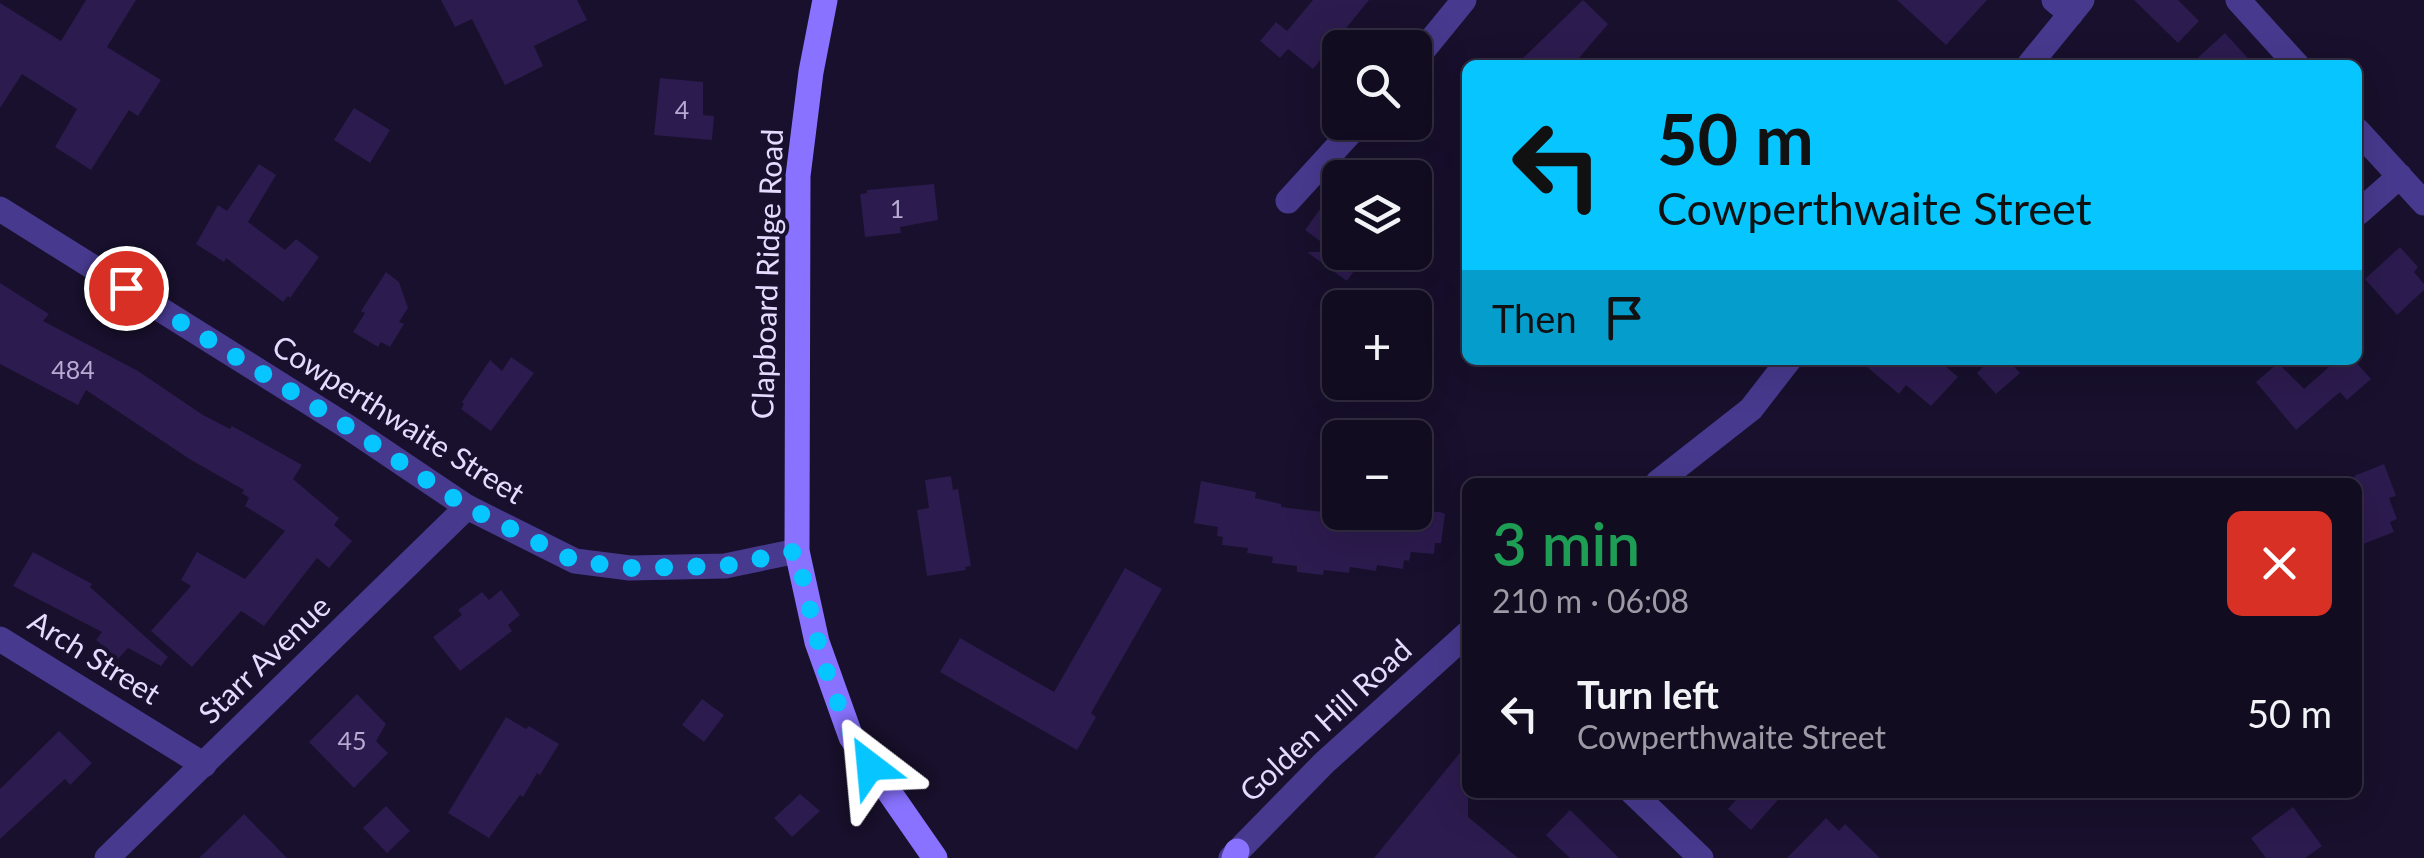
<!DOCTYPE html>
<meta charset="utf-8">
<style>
:root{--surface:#120c21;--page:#1f1a2e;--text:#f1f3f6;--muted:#9c9ba5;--line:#312c3f}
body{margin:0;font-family:Lato,sans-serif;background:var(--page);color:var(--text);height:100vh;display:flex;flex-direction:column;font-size:38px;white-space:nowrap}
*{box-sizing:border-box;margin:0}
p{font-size:32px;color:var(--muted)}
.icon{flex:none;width:55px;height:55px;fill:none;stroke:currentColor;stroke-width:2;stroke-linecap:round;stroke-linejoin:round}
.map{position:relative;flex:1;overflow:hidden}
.panel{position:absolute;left:1462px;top:478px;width:900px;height:320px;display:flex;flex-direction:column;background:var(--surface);border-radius:15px;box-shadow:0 10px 40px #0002,0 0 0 2px var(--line)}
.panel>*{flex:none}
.guide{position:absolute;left:1462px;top:60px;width:900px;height:305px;border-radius:15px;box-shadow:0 10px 40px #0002,0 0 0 2px var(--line);background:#07c5ff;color:#111;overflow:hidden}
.controls{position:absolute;left:1322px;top:30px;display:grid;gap:20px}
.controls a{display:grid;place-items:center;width:110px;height:110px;border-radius:15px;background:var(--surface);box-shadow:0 10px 40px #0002,0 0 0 2px var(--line);font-size:50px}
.pin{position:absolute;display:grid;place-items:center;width:85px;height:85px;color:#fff;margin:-42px;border:5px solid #fff;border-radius:50%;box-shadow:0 2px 10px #0007}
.me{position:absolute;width:110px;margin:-55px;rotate:331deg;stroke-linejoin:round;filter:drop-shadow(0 0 8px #0008)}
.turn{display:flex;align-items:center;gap:35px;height:210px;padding:0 30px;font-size:45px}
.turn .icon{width:130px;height:130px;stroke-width:2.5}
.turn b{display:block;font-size:70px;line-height:85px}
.then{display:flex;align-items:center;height:95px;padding:0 30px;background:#0003;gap:20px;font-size:38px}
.round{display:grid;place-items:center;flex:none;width:105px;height:105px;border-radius:15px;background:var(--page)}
.overview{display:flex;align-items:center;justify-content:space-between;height:170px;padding:0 30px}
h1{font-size:60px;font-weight:600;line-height:75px;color:#1e9e55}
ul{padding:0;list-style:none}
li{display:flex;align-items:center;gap:30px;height:130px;padding:0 30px}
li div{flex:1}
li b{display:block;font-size:38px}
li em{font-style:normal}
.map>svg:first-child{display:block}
.building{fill:#2c1b4e}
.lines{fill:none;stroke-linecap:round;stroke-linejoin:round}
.minor{stroke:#47398d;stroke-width:25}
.tertiary{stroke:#47398d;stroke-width:25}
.secondary{stroke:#8872ff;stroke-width:25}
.route{stroke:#07c5ff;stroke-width:18;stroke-dasharray:0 32.4}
.labels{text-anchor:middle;stroke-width:8;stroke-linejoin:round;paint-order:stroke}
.number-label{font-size:25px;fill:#b6abd3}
.street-label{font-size:30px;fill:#e4dbff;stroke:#18102c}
</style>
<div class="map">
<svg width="2424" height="858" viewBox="0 0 2424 858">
<rect width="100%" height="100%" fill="#18102c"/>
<path class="building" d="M86 0H136L107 47 161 80 138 116 129 110 91 170 55 147 77 109 22 74 0 108V3L61 41Z
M441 0H577L587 20 534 46 543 66 505 85 472 19 455 27Z
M1313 0H1369L1313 69 1288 49 1280 58 1260 41 1276 22 1287 31Z
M1583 0 1608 24 1573 65H1516Z
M1897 0H1987L1946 45Z
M2134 0H2178L2199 21 2178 43Z
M2225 33 2254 65H2190Z
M660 78 703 82V115L714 116 712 140 654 135Z
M354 108 390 130 370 163 334 140Z
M259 164 276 175 248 222 285 250 296 239 319 257 290 298 288 296 283 302 226 258 224 262 196 244 218 205 227 211Z
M934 184 938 220 900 227 901 233 865 237 860 194 867 193V190Z
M1321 208 1340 222V252H1367L1347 281 1307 252H1335L1305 230Z
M2400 247 2418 267 2414 272 2424 284V290L2397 315 2365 279Z
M386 272 399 282 408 308 399 322 404 324 390 347 381 342 378 347 353 332 365 313 361 311Z
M0 283 49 314 43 321 138 371 203 415 230 429 232 426 302 465 293 479 339 518 334 525 352 541 329 568 317 558 264 626 241 611 192 667 151 631 191 586 181 580 197 552 245 579 285 531 245 506 249 498 242 493 244 490 191 460 86 390 78 405 0 364Z
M511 357 534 373 491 431 461 409 464 404 462 402 490 360 502 371Z
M1859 360H1938L1958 377 1931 406 1906 385 1899 394Z
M1990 360H2008L2020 373 1996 394 1977 373Z
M2337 360H2354L2371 379 2347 400 2340 392 2296 430 2256 382 2278 363 2304 389Z
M2384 464 2396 496 2389 498 2397 519 2390 522 2394 532 2358 546V482L2354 476Z
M951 476 953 490 958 489 971 566 965 567 966 570 927 576 917 510 929 508 925 480Z
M1201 481 1256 492 1255 498 1281 504V507L1356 516H1371V512H1440L1445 514 1441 543H1435L1434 554 1411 552 1409 561 1404 560 1403 569 1377 565 1376 571 1350 567 1349 573 1324 570 1323 575 1297 572V566L1272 563 1273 557 1247 553 1248 548 1222 545 1223 537 1217 536 1218 527 1194 523Z
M33 552 92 584 90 587 168 657 161 666 128 648 118 659 96 640 102 632 13 586Z
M1125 568 1162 589 1091 713 1096 717 1077 750 940 672 960 638 1054 692Z
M501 590 520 615 508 625 512 631 460 671 433 637 462 615 458 610 482 592 489 600Z
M357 694 386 724 376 741 388 753 354 788 309 742Z
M702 699 724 715 704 742 682 725Z
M506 717 526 729 529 726 559 744 540 775 537 773 523 797 520 795 489 838 448 813Z
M59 731 92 763 70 785 65 779 0 839V789Z
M1468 743V817L1518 858H1374Z
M1743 792H1785L1751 830 1728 809Z
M800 794 820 811 792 837 774 818Z
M386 806 410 831 387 853 363 828Z
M2293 807 2322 846 2305 858H2266L2251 838Z
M1570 810 1619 858H1570L1557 846 1546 835Z
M244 814 287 858H199L227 831Z
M1826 818 1839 831 1845 824 1880 858H1787Z"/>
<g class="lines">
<path class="minor" d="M2054 0 2071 14
M2238 0 2297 65
M1415 60 1464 0
M2358 131 2424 203
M1288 201 1360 122
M0 209 348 427 467 507
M2358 213 2400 176
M0 639 204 765
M1632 792 1701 858"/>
<path class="tertiary" d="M2029 65 2082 0
M1658 482 1751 409 1789 360
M107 858 467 507 575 561 630 568 725 566 797 551
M1231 858 1324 763 1468 633"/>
<path class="secondary" d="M825 0 811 72 798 176 797 551 817 642 851 737 935 858
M1234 858 1237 851"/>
</g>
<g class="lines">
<path class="route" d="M126 288 348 427 467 507 575 561 630 568 725 566 797 551C813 624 828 702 870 766"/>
</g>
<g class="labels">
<g class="number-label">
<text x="682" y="119">4</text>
<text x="897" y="218">1</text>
<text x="73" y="379">484</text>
<text x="352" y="750">45</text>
</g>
<g class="street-label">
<text transform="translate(768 274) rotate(-88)" y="10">Clapboard Ridge Road</text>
<text transform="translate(398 420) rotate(32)" y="10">Cowperthwaite Street</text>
<text transform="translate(94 658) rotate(32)" y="10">Arch Street</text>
<text transform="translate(265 660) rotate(-44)" y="10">Starr Avenue</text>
<text transform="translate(1326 721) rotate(-43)" y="10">Golden Hill Road</text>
</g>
</g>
</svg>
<div class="controls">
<a><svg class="icon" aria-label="search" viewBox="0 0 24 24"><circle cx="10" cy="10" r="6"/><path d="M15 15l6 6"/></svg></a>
<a><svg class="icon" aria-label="layers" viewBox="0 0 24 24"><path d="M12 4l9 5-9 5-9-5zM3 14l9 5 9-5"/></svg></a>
<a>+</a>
<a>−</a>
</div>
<div class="pin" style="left:126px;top:288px;background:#d93025"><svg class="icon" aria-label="arrive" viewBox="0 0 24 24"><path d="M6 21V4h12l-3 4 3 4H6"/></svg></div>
<svg class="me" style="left:870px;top:766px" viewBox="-20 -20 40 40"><path d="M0-17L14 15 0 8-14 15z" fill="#07c5ff" stroke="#fff" stroke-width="4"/></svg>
<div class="guide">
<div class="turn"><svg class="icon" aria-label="left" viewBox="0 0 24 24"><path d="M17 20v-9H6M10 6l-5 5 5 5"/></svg><div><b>50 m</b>Cowperthwaite Street</div></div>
<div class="then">Then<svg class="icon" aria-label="arrive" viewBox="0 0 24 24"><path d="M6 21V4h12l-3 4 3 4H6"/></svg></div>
</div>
<section class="panel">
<div class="overview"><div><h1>3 min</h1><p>210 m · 06:08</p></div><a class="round" style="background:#d93025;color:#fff"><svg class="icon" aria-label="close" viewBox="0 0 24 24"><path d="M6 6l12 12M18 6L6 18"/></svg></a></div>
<ul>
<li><svg class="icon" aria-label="left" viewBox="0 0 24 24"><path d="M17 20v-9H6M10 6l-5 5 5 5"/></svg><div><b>Turn left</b><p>Cowperthwaite Street</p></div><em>50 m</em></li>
</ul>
</section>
</div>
